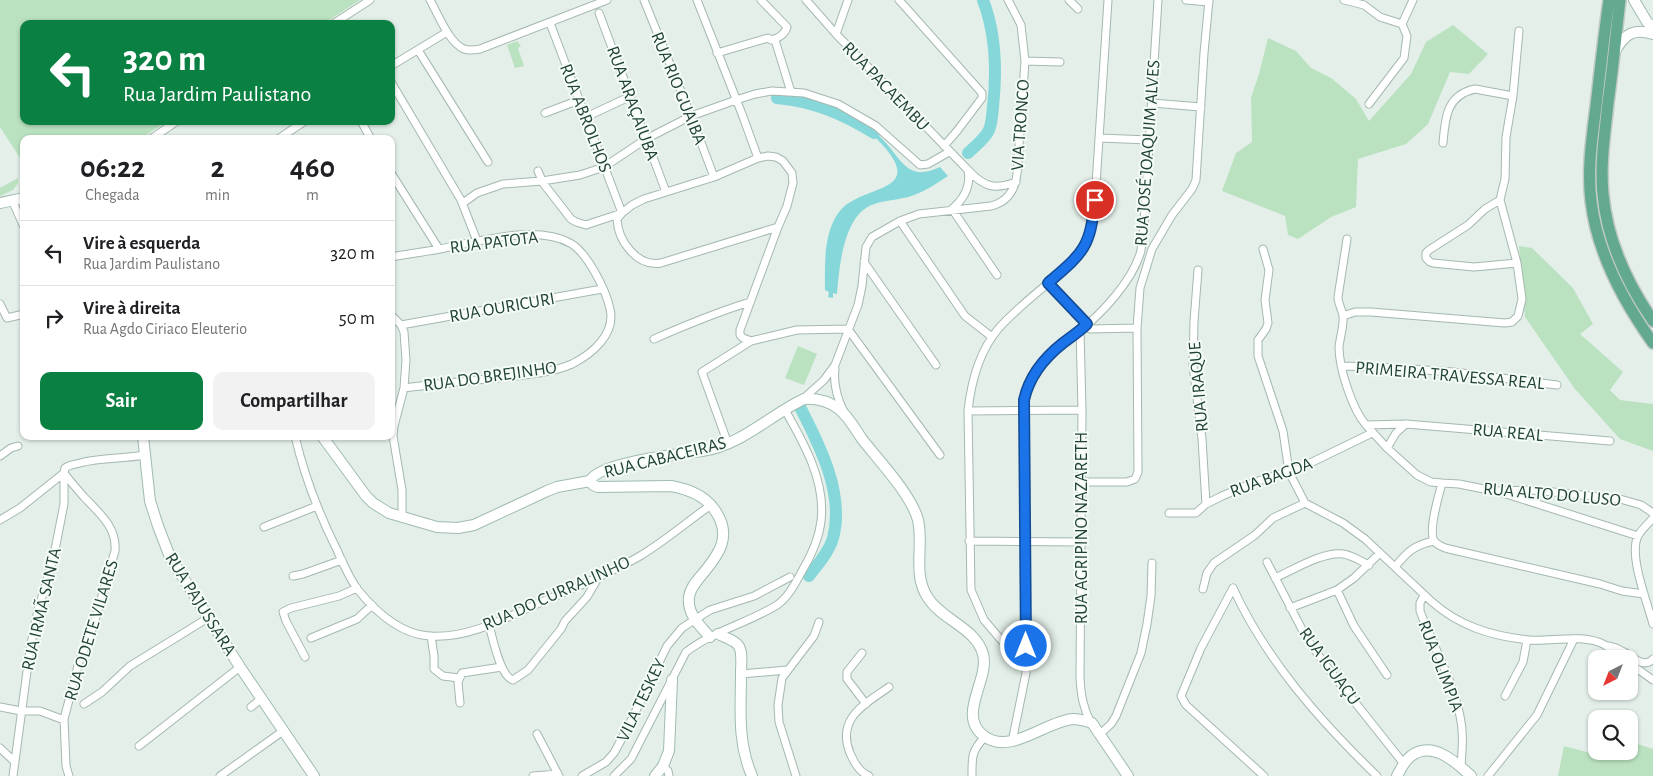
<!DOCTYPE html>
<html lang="pt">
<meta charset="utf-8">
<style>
:root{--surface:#fff;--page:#f2f2f2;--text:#202124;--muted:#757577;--line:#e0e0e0;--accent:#0b8043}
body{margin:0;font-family:"Alegreya Sans",sans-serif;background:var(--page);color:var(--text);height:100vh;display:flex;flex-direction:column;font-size:19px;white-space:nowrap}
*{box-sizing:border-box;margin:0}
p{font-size:16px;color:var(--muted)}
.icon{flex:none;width:28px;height:28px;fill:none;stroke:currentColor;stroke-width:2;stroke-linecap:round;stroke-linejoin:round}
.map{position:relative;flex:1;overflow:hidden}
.drawer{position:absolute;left:20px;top:135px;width:375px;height:305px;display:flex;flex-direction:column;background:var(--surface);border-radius:10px;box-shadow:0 1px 4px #0004}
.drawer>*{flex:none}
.top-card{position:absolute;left:20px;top:20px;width:375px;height:105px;border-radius:10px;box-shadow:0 1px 4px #0004;background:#0b8043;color:#fff;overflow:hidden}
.needle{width:32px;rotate:222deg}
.tools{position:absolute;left:1588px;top:650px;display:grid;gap:10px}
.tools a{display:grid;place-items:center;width:50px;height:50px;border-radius:10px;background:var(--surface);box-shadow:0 1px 4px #0004;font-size:25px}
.pin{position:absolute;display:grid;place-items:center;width:42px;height:42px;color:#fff;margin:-21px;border:2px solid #fff;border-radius:50%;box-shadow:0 1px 5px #0007}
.me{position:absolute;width:55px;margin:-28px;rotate:0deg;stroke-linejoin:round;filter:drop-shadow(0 0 4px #0008)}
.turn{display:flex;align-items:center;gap:18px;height:105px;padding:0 20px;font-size:22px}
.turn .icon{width:65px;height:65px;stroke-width:2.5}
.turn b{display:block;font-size:35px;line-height:42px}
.eta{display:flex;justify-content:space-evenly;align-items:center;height:85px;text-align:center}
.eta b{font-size:30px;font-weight:600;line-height:35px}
.primary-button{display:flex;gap:10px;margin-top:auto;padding:10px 20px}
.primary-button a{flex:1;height:58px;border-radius:10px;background:var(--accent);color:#fff;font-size:20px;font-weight:600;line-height:58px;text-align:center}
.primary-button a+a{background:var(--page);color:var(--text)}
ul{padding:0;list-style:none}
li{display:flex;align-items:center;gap:15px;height:65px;padding:0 20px;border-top:1px solid var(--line)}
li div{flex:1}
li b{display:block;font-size:19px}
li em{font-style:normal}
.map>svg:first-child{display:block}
.green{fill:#bae2c0}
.water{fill:#85d7da}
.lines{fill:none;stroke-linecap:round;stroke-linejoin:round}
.river{stroke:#85d7da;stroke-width:12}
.minor-casing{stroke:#a5b8af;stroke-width:9}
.secondary-casing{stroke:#a0bcaf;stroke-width:12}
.primary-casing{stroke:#c1cac6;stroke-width:14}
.minor{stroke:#fff;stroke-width:7}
.secondary{stroke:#fff;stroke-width:10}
.primary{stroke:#63a98f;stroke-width:11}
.route-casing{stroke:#114b97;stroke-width:12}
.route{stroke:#1a73e8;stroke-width:9}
.labels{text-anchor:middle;stroke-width:4;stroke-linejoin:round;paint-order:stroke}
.street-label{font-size:18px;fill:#204335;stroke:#f5fbf7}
</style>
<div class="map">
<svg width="1653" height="776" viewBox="0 0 1653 776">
<rect width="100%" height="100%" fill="#e3efe8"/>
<path class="green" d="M0 0H360L323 24H24V121H167L140 139H24V164L0 127Z
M1453 25 1488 54 1469 74 1450 72 1428 124 1406 144 1358 159 1356 207 1331 217 1298 239 1288 235 1285 216 1222 191 1236 153 1252 142 1251 98 1259 74 1268 38 1296 51 1311 68 1331 78 1356 99 1369 121 1411 74 1426 42Z
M517 41 521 46 518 48 524 66 515 68 507 45Z
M18 178V183L13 190 0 196V188Z
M1519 246 1532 248 1573 288 1593 324 1580 334 1623 372 1610 390 1620 400 1653 404V451L1620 439 1575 389 1525 317Z
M798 346 817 354 804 385 785 378Z
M1595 731 1596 751H1629V741L1653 749V776H1558L1564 746 1590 753Z"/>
<path class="water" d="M875 132C881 137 886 143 891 149 906 169 914 179 940 167L948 176C937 183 926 191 914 195 899 201 880 199 866 208 843 223 839 269 837 294L833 293V298L828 297 829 292 825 290C825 265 823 234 839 212 862 182 936 196 872 134Z"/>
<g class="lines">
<path class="river" d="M777 98C813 101 843 114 874 133
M968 153C975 146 985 139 989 130 992 123 992 115 993 107 997 71 996 34 983 0
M800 407C819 444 845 494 833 538 829 552 818 564 809 576"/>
<defs>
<path id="minor" d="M430 0C438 14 449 43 464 49 469 51 475 50 480 49L607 0
M644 0 691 116 714 177
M697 0 742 114 758 158
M806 0 836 34 968 170C971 186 964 199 952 209
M899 0 982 93V98L957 131 944 146
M1069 0 1078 9
M1186 0 1209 2
M1344 0 1364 5 1380 17 1402 24
M599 13 666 192
M550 23 622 213 617 219C618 241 637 267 661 263L778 227
M333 24 370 0
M836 34 848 0
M775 40 791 92
M418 50 488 162
M717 53 768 38 771 40C778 39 785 34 787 27L761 0
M1025 61 1060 62
M391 66 447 32
M391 82 461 200 477 241
M1152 103 1201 107
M1369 104 1404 58 1407 36 1402 24 1413 0
M545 113 579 100
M586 117 631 96
M361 121 371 139
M1100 138 1149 140
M151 139 177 121
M278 139 305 121
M1443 143C1445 119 1446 95 1475 89L1513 96
M968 170C984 187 994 190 1016 182
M538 171 543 183 571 219 576 222 586 225 622 213 632 205 644 199 714 177 758 158 768 156 776 157 783 161 792 173 793 183 787 206 778 227 740 330V335L743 338 751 341
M391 173 439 249
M12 200 24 227
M1500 200 1485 209 1468 225 1429 250 1426 253V258L1430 262 1433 263 1474 267 1517 263
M463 203 477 193 503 184 542 181 580 175 604 167 646 139 691 116 736 100 755 94 772 91 804 93 838 104 876 126 920 165 928 164 949 152
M952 209 997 275
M900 221 965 316 992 337
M1347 239 1338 297C1338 304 1342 309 1343 316 1344 326 1340 337 1339 347 1339 368 1352 409 1366 425L1387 448 1417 475 1431 482 1442 483
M1263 249 1269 270 1265 300 1268 323 1266 329 1258 340V356L1283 431 1289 472 1305 503
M391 257C407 254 424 252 440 249 477 242 535 224 570 243 587 252 606 290 610 309 616 334 592 354 572 364 549 374 522 375 498 378 467 381 435 384 404 388
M864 262 936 365
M1198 270 1194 321 1193 365 1202 439 1206 504
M1048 283 1087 324
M0 304 7 318 24 314
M391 315 401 325 404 332 406 360 404 388 394 426 393 436 402 490V517
M1343 316 1355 312H1371L1505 323 1512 322 1518 316 1522 299 1517 263 1500 200 1505 179 1506 137 1513 96 1519 31
M401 325 602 289
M1083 327 1090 329 1137 328
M1080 330 1082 410 1080 678C1081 695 1083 708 1091 723
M654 339C686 325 717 312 750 302
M1343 366 1397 368 1453 372 1557 385
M835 369C833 385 837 398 844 412
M804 398 824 380 835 365 858 305 862 286 866 247 872 237 900 221 919 214 991 206C1007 202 1015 190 1017 174L1025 61 1021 25 1008 0
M968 411 1082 410
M1366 425 1406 424 1610 441
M295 436C304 475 319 514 337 550 343 563 349 578 358 590 376 612 400 634 429 636 467 639 504 619 537 604 572 589 607 575 640 556 665 541 688 521 711 505
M728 444 702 372 751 341 797 330 848 329 940 455
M1387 448 1396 433 1406 424
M0 456 11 448 18 446
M64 473C70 481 77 489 84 497 99 513 117 527 115 551L93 627 79 662 64 719 66 766 69 776
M1082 482H1127L1135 479 1138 472 1137 328 1140 288 1152 249 1172 215 1192 189 1196 180 1204 53 1209 0
M1500 492 1638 536
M1169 513H1196L1206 504 1222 496 1255 482 1300 468 1372 433
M1653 518C1649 523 1641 530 1638 536 1628 555 1648 604 1653 624
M0 520 20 508 64 473 65 468C70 464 74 465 80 463 101 457 123 459 145 455
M264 527 317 506
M969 541 1081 542
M1267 562 1307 639 1327 667 1404 764
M1395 567C1407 552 1414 545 1434 541
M293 576 303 574 342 560
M1275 578C1293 570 1324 551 1343 554 1352 555 1360 561 1369 565
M1233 588C1266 660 1320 721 1377 776
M1233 588 1201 648 1181 696 1186 705 1264 776
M1203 589 1207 573 1214 563 1255 535 1273 518 1305 503 1343 523 1365 539 1431 601C1459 626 1491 636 1529 640 1553 642 1582 633 1605 645 1611 649 1617 654 1623 659
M1337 590 1354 626 1387 675
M1644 594 1622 591 1600 584 1449 549C1445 548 1439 546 1435 542 1427 533 1439 495 1442 483L1459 484 1494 491 1534 490 1620 499 1641 505 1653 513
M1424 595 1420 603V611C1433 646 1453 680 1460 716 1464 733 1462 750 1461 767
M1290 608 1337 590 1354 578 1380 553
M489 625C493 639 500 676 513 680L528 670 561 629 565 621 587 597 598 578
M431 636 434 656V669L443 676 459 678
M311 638 357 619 372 605
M1609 646C1614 647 1619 649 1624 652 1633 657 1644 669 1653 659
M862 653 847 672V679L866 704
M305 657 286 621 283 612 291 608 339 596 357 588
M1629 663 1653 680
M1026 664 1002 641 984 620 971 590 968 411C971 383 979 352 998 329 1014 311 1033 296 1052 280 1064 270 1078 259 1086 244 1093 231 1093 214 1095 200L1108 0
M741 674 787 670
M1505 696 1523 662 1527 640
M460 703 458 682 462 673 502 667
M84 704 102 692 130 666 208 618
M0 707 21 711H40L64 720
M251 707 261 699
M537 734 559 776
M1100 734 1111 724 1116 716 1141 653 1147 624 1151 596 1152 563
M1012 742 1026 673 1024 400C1031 366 1054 351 1080 331 1103 312 1131 282 1140 254 1143 244 1143 233 1144 223L1158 0
M139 746 240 667
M0 748 15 762
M663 766 668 771 669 776
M13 776 30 649 38 610 53 560 64 504V473
M220 776 283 731
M533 776 558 774
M582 776 606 762 614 753 628 727 667 646 682 628 710 610 754 596 790 577
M614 776 631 759 686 652C713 631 748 623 777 605 788 598 796 582 802 571 811 556 819 538 821 521 826 482 804 443 785 410
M796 776 779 722 778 705 782 678 814 636 819 622
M869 776C859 772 854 762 850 753 836 718 865 704 889 687
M972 776C972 758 971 751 985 737
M1488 776 1537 715 1574 639"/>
<path id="secondary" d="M1634 0 1647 22 1653 27
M1615 51C1625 34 1633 28 1653 34
M0 203 24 198
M143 436 150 501 158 526 170 557 240 667 314 776
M322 436 366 496 373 503 389 513 437 527 458 528 474 525 547 491 557 487 590 481C598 462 682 454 702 451 740 446 770 415 804 399 817 398 828 401 839 409 849 417 855 429 862 439 879 461 911 494 918 520 924 547 912 574 928 598 942 620 976 628 983 654 990 680 956 715 984 736 1010 756 1046 721 1073 719 1080 719 1086 721 1092 723L1128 776
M590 481 593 485 598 487 671 486C688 489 704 495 714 509 734 536 718 556 700 577 695 583 690 589 689 597 687 614 700 626 710 637
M718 634C724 637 734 640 738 645 743 651 741 665 741 672 741 709 737 741 752 776
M655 776 663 766 669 751 672 680
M1397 776C1401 769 1404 761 1411 756 1432 740 1456 762 1471 776"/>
<path id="primary" d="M1609 0C1604 35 1600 71 1596 106 1592 137 1587 170 1591 201 1597 253 1623 301 1653 343
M1620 0C1616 34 1613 68 1608 103 1605 133 1600 163 1603 194 1607 240 1627 283 1653 321"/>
</defs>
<use href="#minor" class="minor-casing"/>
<use href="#secondary" class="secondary-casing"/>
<use href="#primary" class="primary-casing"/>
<use href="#minor" class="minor"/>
<use href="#secondary" class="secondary"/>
<use href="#primary" class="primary"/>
</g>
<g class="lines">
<defs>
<path id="route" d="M1026 646 1024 400C1029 377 1044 358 1063 343 1071 337 1080 331 1087 324L1048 283C1084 252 1090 248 1095 200"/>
</defs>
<use href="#route" class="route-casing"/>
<use href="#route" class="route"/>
</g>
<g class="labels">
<g class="street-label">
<text transform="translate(886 86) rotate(46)" y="6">RUA PACAEMBU</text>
<text transform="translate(679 88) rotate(68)" y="6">RUA RIO GUAIBA</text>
<text transform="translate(633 103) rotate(70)" y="6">RUA ARAÇAIUBA</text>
<text transform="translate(586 118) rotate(69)" y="6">RUA ABROLHOS</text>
<text transform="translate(1020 125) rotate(-86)" y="6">VIA TRONCO</text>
<text transform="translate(1147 153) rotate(-86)" y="6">RUA JOSÉ JOAQUIM ALVES</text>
<text transform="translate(494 242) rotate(-7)" y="6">RUA PATOTA</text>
<text transform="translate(502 307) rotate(-10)" y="6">RUA OURICURI</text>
<text transform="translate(1450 375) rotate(5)" y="6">PRIMEIRA TRAVESSA REAL</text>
<text transform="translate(490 376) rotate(-8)" y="6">RUA DO BREJINHO</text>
<text transform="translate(1198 387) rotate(-95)" y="6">RUA IRAQUE</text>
<text transform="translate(1508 432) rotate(5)" y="6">RUA REAL</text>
<text transform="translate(665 457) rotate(-14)" y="6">RUA CABACEIRAS</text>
<text transform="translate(1271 477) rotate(-20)" y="6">RUA BAGDA</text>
<text transform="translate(1552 494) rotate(5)" y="6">RUA ALTO DO LUSO</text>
<text transform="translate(1081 528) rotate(-90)" y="6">RUA AGRIPINO NAZARETH</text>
<text transform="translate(556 593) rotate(-24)" y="6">RUA DO CURRALINHO</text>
<text transform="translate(201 604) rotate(58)" y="6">RUA PAJUSSARA</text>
<text transform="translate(41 609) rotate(-77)" y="6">RUA IRMÃ SANTA</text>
<text transform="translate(91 630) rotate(-73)" y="6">RUA ODETE VILARES</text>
<text transform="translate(1330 666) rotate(54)" y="6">RUA IGUAÇU</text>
<text transform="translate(1441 666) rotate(69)" y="6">RUA OLIMPIA</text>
<text transform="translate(641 700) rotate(-64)" y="6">VILA TESKEY</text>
</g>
</g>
</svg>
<div class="tools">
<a><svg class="needle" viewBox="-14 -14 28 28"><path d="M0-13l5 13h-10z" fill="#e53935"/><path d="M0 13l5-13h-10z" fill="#757577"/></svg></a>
<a><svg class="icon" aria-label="search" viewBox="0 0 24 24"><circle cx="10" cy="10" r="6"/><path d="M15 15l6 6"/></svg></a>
</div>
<div class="pin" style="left:1095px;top:200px;background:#d93025"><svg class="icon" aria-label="arrive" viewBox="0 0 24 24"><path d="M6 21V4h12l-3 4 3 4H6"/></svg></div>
<svg class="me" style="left:1026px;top:646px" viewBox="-20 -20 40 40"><circle r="17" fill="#1a73e8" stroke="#fff" stroke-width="3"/><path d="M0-11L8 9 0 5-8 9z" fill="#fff"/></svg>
<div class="top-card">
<div class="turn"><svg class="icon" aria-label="left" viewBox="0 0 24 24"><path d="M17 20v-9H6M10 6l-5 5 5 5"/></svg><div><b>320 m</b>Rua Jardim Paulistano</div></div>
</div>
<section class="drawer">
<div class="eta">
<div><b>06:22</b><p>Chegada</p></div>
<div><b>2</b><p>min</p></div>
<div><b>460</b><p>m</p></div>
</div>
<ul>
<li><svg class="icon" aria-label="left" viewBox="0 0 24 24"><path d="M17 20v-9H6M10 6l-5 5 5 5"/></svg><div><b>Vire à esquerda</b><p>Rua Jardim Paulistano</p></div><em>320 m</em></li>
<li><svg class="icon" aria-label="right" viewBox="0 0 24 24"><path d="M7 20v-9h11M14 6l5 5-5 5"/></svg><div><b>Vire à direita</b><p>Rua Agdo Ciriaco Eleuterio</p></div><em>50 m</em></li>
</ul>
<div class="primary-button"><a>Sair</a><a>Compartilhar</a></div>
</section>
</div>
